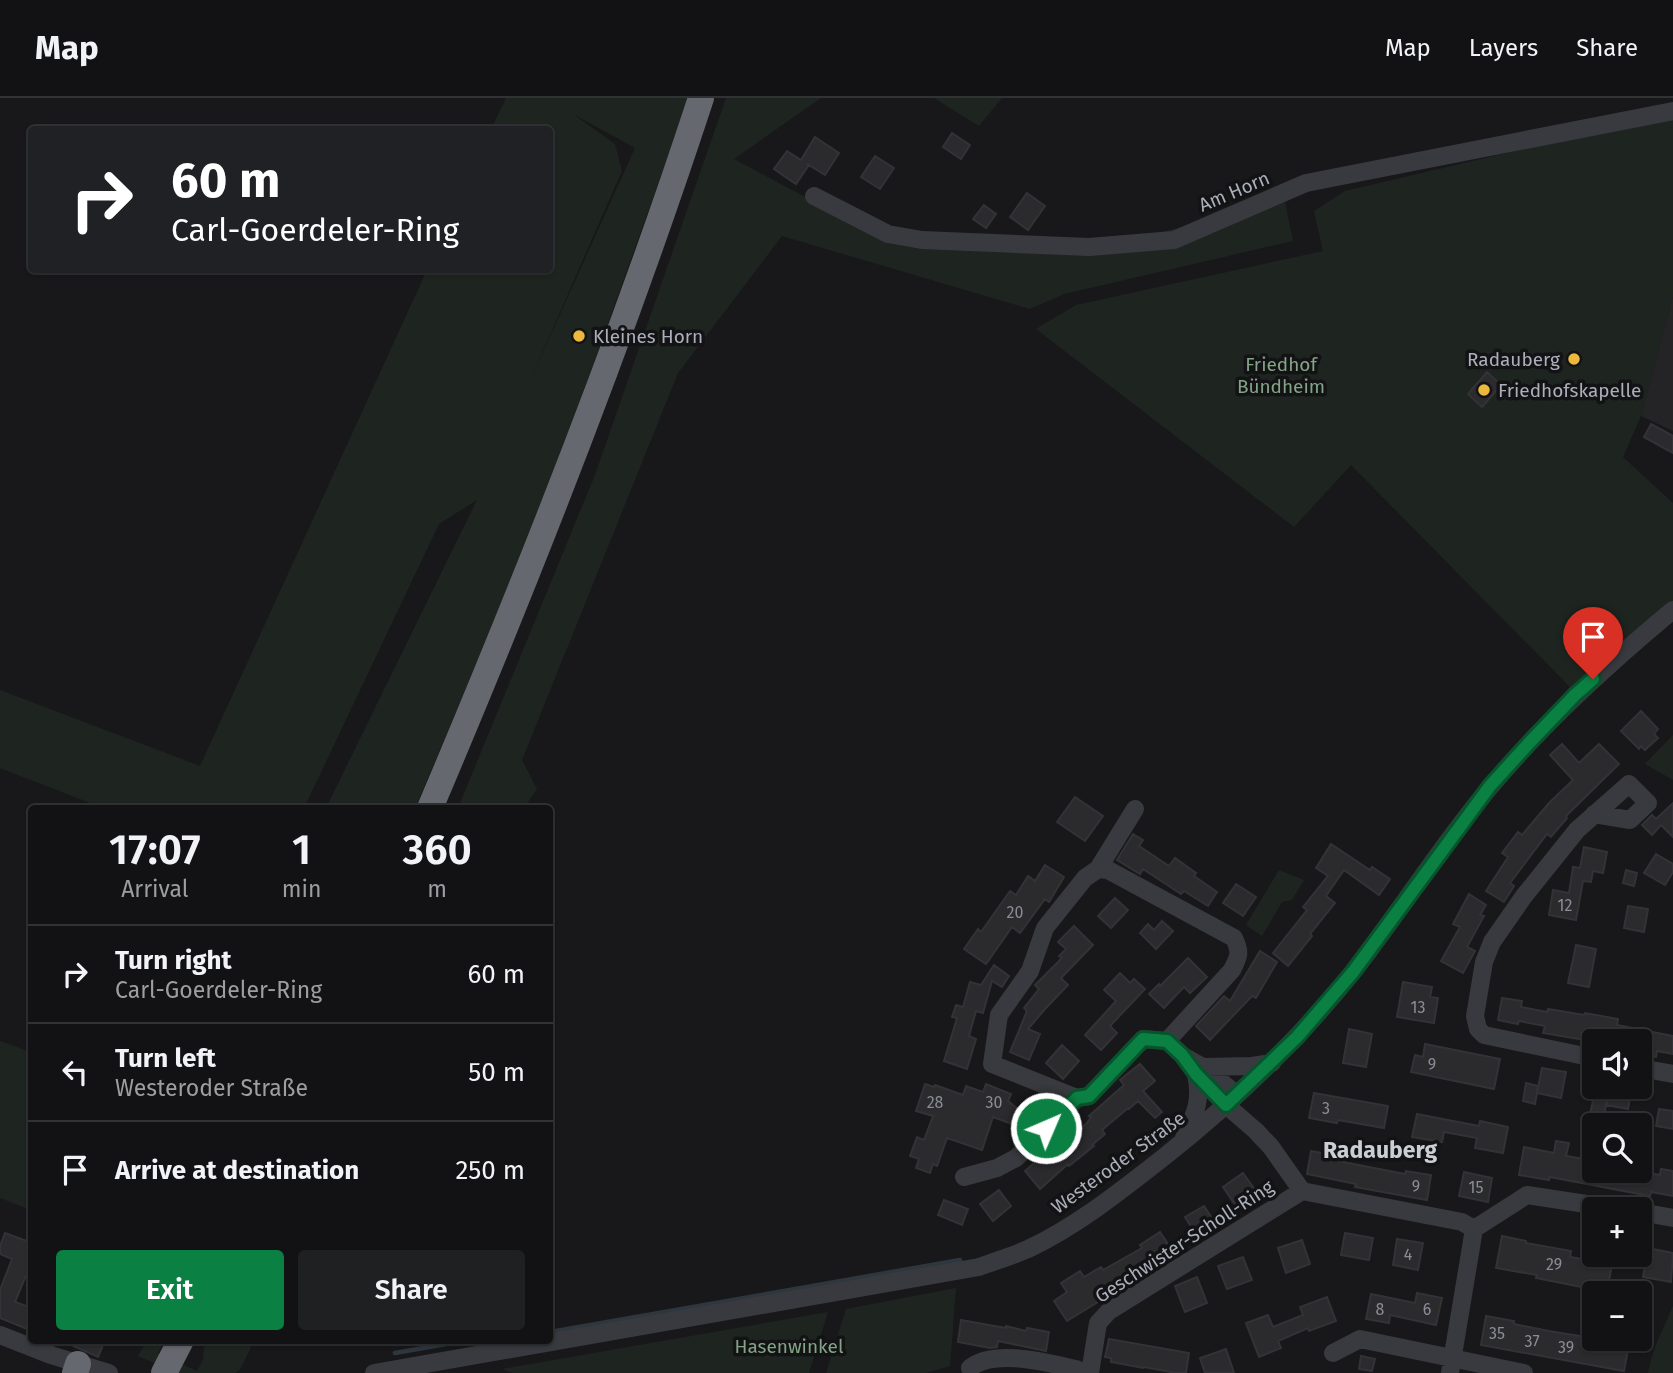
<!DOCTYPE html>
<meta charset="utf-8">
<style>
:root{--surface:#121214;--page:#1f2022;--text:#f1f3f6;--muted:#9c9ea0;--line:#313234;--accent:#0b8043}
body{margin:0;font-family:"Fira Sans",sans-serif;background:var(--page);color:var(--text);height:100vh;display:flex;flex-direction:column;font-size:26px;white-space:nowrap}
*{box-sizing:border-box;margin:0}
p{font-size:23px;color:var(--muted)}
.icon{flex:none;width:38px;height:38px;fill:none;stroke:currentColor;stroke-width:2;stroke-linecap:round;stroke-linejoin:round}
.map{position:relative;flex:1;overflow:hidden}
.drawer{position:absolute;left:28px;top:707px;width:525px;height:539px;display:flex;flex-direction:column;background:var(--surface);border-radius:7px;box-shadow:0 2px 5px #0004,0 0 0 2px var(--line)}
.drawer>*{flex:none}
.top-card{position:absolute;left:28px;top:28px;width:525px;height:147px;border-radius:7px;box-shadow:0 2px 5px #0004,0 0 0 2px var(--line);background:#202124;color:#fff;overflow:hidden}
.tools{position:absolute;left:1582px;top:931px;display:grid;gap:14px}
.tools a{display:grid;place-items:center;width:70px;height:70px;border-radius:7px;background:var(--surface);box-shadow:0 2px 5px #0004,0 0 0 2px var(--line);font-size:35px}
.pin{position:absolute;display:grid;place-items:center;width:60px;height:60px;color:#fff;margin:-72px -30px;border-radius:50% 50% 50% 0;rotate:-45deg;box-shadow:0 0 7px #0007}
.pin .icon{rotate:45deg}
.me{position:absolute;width:77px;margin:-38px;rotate:45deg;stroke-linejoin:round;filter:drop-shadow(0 0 5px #0008)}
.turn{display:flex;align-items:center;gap:24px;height:147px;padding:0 28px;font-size:32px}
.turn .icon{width:91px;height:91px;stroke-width:2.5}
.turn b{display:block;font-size:49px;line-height:60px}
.eta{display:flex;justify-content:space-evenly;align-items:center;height:119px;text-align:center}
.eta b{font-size:42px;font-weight:600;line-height:49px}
.action{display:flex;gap:14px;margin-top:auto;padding:14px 28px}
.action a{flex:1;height:80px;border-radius:7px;background:var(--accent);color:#fff;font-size:28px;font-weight:600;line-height:80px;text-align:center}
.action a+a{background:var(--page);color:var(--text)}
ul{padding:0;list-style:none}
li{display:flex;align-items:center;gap:21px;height:98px;padding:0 28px;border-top:2px solid var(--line)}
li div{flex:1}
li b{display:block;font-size:26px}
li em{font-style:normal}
header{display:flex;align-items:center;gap:42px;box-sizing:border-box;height:98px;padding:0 35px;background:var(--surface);border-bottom:2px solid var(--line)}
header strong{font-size:33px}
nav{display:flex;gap:38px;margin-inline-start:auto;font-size:24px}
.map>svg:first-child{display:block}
.built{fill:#242427}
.green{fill:#1e2520;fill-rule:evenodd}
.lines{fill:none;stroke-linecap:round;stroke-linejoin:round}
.stream{stroke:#2e373e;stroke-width:4.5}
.building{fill:#2b2b2e;stroke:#333236;stroke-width:2}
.minor{stroke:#393a3f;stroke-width:18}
.highway{stroke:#666870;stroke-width:26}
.route-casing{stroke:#07532c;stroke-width:18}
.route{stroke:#0b8043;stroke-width:12}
.poi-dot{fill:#edb83e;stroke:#131315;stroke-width:2.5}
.labels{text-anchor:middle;stroke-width:7;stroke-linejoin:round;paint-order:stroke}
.number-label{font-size:16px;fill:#8a8d96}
.street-label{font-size:19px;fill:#abafba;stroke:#131315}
.poi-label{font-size:19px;fill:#abafba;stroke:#131315;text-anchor:start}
.park-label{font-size:19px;fill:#83a486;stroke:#131315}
.quarter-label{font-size:23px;font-weight:bold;fill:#ccced6;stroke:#131315}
</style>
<header>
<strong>Map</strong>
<nav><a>Map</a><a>Layers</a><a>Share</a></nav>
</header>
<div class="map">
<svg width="1673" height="1275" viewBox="0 0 1673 1275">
<rect width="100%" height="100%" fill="#18181a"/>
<path class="built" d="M1673 198V333L1641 318Z"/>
<path class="green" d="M506 0H689L534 431 415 710H326L477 402 439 426 304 710H103L0 670V592L200 668 427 172H550V32L491 31ZM573 16 635 50 528 287 622 73 615 46Z
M726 0H821L734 61 888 143 1128 142 1285 104 1293 143 1064 196 1030 211 782 138 678 275 522 662 537 691 524 710H458L595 377Z
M934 0H1002L979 28Z
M1673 18V198L1641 318 1623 359 1673 405V503L1570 589 1351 367 1294 429 1036 231 1076 207 1323 153 1314 113 1345 93 1648 22Z
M1673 637V682L1645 666Z
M1279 772 1304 782 1292 802 1282 804 1262 838 1246 827Z
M0 943 31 954V1112L0 1100Z
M956 1190 950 1268 926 1275H826L846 1211Z
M1673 1208V1275H1648L1654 1251Z
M828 1214 809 1275H513L502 1271Z
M147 1243H164L158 1255 197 1273 203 1262 204 1249 207 1243H254L240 1272 235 1275H178L138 1258Z"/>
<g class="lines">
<path class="stream" d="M550 1234 960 1162
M395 1255 463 1243 501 1242"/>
</g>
<path class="building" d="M952 35 970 47 961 61 943 49Z
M815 39 839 55 825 77 807 66 809 67 796 86 774 71 787 53 801 62Z
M875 58 894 70 880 91 861 79Z
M1027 95 1045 108 1028 132 1010 119Z
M984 107 996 116 986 130 973 121Z
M1487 274 1501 287 1482 309 1468 296Z
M1651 326 1673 338V355L1644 339Z
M1641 613 1658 631 1654 636 1658 640 1645 652 1641 648 1639 651 1621 633Z
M1562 646 1579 665 1599 646 1619 666 1566 718 1567 720 1551 739 1547 736 1510 785 1514 788 1504 804 1486 793 1508 759 1502 755 1518 734 1522 737 1549 705 1573 682 1550 657Z
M1075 699 1103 718 1085 743 1057 724Z
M1673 705V739L1661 727 1652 737 1642 727 1652 717 1656 721Z
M1133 736 1143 742 1139 748 1169 768 1175 760 1196 775 1194 778 1217 794 1208 808 1184 793 1181 796 1143 771 1140 776 1117 762Z
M1331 746 1370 772 1372 769 1390 781 1379 797 1344 772 1326 798 1335 805 1310 836 1312 838 1288 868 1273 855 1307 812 1303 809 1328 778 1316 770Z
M1584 749 1607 754 1603 775 1593 773 1591 784 1583 783 1576 822 1549 817 1553 792 1569 795 1573 769 1580 770Z
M1656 756 1673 766V774L1665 787 1644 775Z
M1045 767 1064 779 1049 804 1045 801 1020 835 1012 829 986 866 964 851 978 831 981 834 1010 793 1016 797 1028 778 1035 783Z
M1626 772 1637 775 1634 788 1623 785Z
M1236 786 1256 799 1243 818 1223 805Z
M1469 796 1486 807 1480 817 1484 818 1467 849 1475 853 1463 875 1441 863 1460 829 1453 826Z
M1115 800 1128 812 1111 830 1098 818Z
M1628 808 1648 811 1644 834 1624 830Z
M1162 823 1173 833 1156 851 1140 835 1148 826 1154 832Z
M1074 828 1093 847 1061 880 1068 887 1045 911 1028 931 1040 936 1029 962 1010 954 1027 913 1024 910 1039 891 1035 887 1062 860 1059 858 1066 851 1058 844Z
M1576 847 1596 851 1589 889 1568 885Z
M1260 853 1277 864 1256 900 1252 898 1210 942 1196 928 1224 898 1230 903Z
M1188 860 1207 879 1190 895 1184 889 1164 910 1149 896 1159 886 1160 888Z
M994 867 1009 878 1002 889 992 883 983 915 976 913 969 938 976 941 967 971 944 963 957 920 952 919 956 907 963 909 970 884 981 887Z
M1120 875 1130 885 1134 881 1145 891 1110 928 1117 935 1101 952 1085 937 1116 903 1104 892Z
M1403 884 1432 889 1430 899 1438 900 1434 925 1397 919Z
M1502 900 1522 903 1521 909 1547 914 1548 911 1584 917 1585 915 1618 921 1617 927 1673 938V956L1657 953 1656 959 1640 955V943H1591L1543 935 1545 928 1519 923 1518 926 1498 922Z
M1349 931 1372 936 1366 969 1343 965Z
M1425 946 1500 961 1494 991 1411 974 1415 957 1423 959Z
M1062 947 1079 963 1063 981 1046 965Z
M1140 966 1155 983 1143 993 1162 1014 1155 1020 1138 1003 1129 1011 1128 1010 1102 1032 1105 1036 1092 1047 1094 1048 1069 1068 1068 1066 1040 1091 1025 1073 1051 1050 1054 1053 1087 1025 1091 1019 1089 1018 1124 987 1120 982Z
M1542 970 1566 974 1561 1000 1537 995 1535 1006 1523 1003 1526 985 1538 988 1537 995Z
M925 986 934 989 935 987 963 997 966 988 983 994 986 986 1011 996 1008 1003 1032 1022 1023 1034 1012 1026 993 1019 982 1052 947 1040 937 1068 933 1066 930 1075 916 1070 919 1061 910 1058 917 1039 924 1042 933 1018 916 1013Z
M1610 989H1632L1628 1011 1606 1007Z
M1314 995 1388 1008 1384 1030 1338 1022 1337 1025 1309 1020Z
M1594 998 1607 1001 1604 1018 1590 1016Z
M1659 1011 1673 1013V1031L1656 1028Z
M1417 1016 1479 1028 1480 1023 1508 1029 1503 1055 1475 1050 1477 1040 1444 1034 1442 1044 1412 1039Z
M1556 1043 1569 1045 1566 1058 1591 1062 1589 1073H1638L1660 1077 1661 1071 1673 1073V1098L1651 1094 1650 1098 1550 1079 1549 1082 1519 1077 1524 1049 1554 1055Z
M1311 1053 1339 1058 1338 1063 1405 1076 1406 1073 1431 1077 1427 1102 1355 1089 1356 1086 1307 1076Z
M1464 1074 1492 1080 1488 1104 1459 1098Z
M1243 1075 1258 1096 1238 1111 1223 1089Z
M999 1092 1011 1108 993 1123 980 1106Z
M944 1102 968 1111 962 1127 938 1117Z
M1204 1108 1217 1128 1198 1140 1185 1119Z
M1160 1134 1174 1155 1138 1178 1139 1180 1120 1191 1118 1187 1096 1200 1098 1204 1067 1223 1054 1203 1067 1194 1061 1185 1080 1173 1084 1179 1101 1169 1103 1172 1142 1150 1140 1147Z
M5 1135 32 1145V1163L15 1204 32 1210V1233L0 1220V1192L12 1161 0 1156V1148Z
M1345 1135 1373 1140 1369 1162 1341 1157Z
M1502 1138 1526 1143V1145L1571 1153 1570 1159 1612 1166 1607 1194 1536 1180 1537 1177 1496 1170Z
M1397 1141 1423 1145 1418 1172 1393 1167Z
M1302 1142 1310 1166 1286 1175 1278 1150Z
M1648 1150 1673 1155 1671 1184 1643 1179Z
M1243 1159 1252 1182 1227 1191 1218 1168Z
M1197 1179 1207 1205 1185 1214 1175 1188Z
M1417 1195 1442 1200 1436 1227 1390 1217 1389 1225 1366 1221 1371 1196 1415 1205Z
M1327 1199 1336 1223 1309 1233 1308 1230 1278 1243 1281 1250 1259 1259 1246 1225 1268 1217 1273 1229 1303 1217 1300 1209Z
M1486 1218 1514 1223V1226L1549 1233 1629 1246 1624 1273 1481 1247Z
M961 1222 1006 1230V1228L1026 1233 1027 1230 1049 1234 1046 1253 998 1243 997 1249 990 1250 958 1244Z
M1109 1241 1189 1255 1186 1275H1176L1144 1269 1143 1270 1111 1264V1260L1105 1259Z
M60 1242H105L98 1259Z
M1226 1251 1234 1275H1205L1200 1260Z
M1361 1258 1375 1261 1372 1273 1359 1271Z"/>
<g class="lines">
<path class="minor" d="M814 98 888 136 922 142 1089 149 1174 142 1306 85 1673 13
M1594 716 1630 722 1648 705 1629 686 1577 732 1524 798 1492 844 1484 864 1475 918 1478 931 1484 937 1594 960
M1098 771 1135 711
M1167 943 1232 872C1239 858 1241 855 1234 840L1108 772 1098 771 1085 780 1045 830 1030 873 999 917 992 966 1077 1000 1089 998 1143 941 1167 943 1182 957 1196 976 1226 1007 1256 1033 1271 1049 1302 1093
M1185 959 1203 969 1252 968 1272 965
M1203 969 1237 997
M1640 970 1673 976
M1184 1040C1195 1016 1202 1003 1196 976
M964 1079 997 1070 1016 1060 1077 1000
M1640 1114 1673 1120
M0 1237 51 1257 109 1275
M1333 1255 1360 1241 1524 1275
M970 1270C994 1250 1048 1265 1076 1271L1084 1275
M374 1275 979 1169C995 1163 1012 1158 1028 1151 1077 1128 1122 1092 1164 1059 1233 1004 1297 944 1352 875 1400 814 1441 747 1491 688 1545 623 1608 566 1673 512
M1090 1275 1098 1225 1109 1213 1302 1093 1462 1124 1474 1131 1527 1097 1619 1111
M1450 1275 1474 1131"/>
<path class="highway" d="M430 710C529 477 622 241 701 0
M75 1275 78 1266
M164 1275 181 1242"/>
</g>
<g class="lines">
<defs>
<path id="route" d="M1046 1030 1077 1000 1089 998 1143 941 1167 943 1182 957 1196 976 1226 1007 1297 939 1353 874 1490 688 1530 644 1575 597 1593 581"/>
</defs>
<use href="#route" class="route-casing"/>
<use href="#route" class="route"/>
</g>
<g class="poi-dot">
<circle cx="579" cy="238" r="7"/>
<circle cx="1574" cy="261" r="7"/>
<circle cx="1484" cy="292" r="7"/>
</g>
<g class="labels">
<g class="number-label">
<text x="1565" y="813">12</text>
<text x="1015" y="820">20</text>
<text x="1418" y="915">13</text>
<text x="1432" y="972">9</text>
<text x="935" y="1010">28</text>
<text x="994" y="1010">30</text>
<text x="1326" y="1016">3</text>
<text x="1416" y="1094">9</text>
<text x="1476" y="1095">15</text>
<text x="1408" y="1162">4</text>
<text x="1554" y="1172">29</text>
<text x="1380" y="1217">8</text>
<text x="1427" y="1217">6</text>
<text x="1497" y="1241">35</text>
<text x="1532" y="1249">37</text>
<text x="1566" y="1255">39</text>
</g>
<g class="street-label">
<text transform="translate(1234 93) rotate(-23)" y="7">Am Horn</text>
<text transform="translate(1118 1064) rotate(-36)" y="7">Westeroder Straße</text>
<text transform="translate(1184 1143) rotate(-33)" y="7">Geschwister-Scholl-Ring</text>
</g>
<g class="poi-label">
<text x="593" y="245">Kleines Horn</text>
<text x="1560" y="268" text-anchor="end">Radauberg</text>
<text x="1498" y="299">Friedhofskapelle</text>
</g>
<g class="park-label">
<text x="1281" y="273">Friedhof<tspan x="1281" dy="22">Bündheim</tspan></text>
<text x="789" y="1255">Hasenwinkel</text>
</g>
<g class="quarter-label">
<text x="1380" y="1060">Radauberg</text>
</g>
</g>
</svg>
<div class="tools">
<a><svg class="icon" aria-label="sound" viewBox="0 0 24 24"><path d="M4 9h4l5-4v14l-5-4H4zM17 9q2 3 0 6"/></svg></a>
<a><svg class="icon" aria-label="search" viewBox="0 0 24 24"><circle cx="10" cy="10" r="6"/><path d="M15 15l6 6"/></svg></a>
<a>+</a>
<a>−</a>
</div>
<div class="pin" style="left:1593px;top:581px;background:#d93025"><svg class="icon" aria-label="arrive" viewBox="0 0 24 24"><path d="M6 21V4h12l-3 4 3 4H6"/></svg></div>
<svg class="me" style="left:1046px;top:1030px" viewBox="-20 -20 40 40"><circle r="17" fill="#0b8043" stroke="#fff" stroke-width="3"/><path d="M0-11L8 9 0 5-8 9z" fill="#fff"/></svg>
<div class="top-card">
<div class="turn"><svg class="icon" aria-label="right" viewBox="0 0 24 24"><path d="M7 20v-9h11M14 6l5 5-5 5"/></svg><div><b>60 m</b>Carl-Goerdeler-Ring</div></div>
</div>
<section class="drawer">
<div class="eta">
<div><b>17:07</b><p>Arrival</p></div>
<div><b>1</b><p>min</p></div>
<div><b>360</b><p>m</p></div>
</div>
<ul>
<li><svg class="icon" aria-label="right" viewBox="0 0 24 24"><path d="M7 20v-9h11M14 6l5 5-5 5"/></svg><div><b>Turn right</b><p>Carl-Goerdeler-Ring</p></div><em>60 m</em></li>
<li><svg class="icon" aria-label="left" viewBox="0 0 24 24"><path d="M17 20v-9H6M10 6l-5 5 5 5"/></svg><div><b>Turn left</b><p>Westeroder Straße</p></div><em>50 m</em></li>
<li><svg class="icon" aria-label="arrive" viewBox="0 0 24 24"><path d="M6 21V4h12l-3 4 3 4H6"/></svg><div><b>Arrive at destination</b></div><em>250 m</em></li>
</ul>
<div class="action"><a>Exit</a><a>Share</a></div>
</section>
</div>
